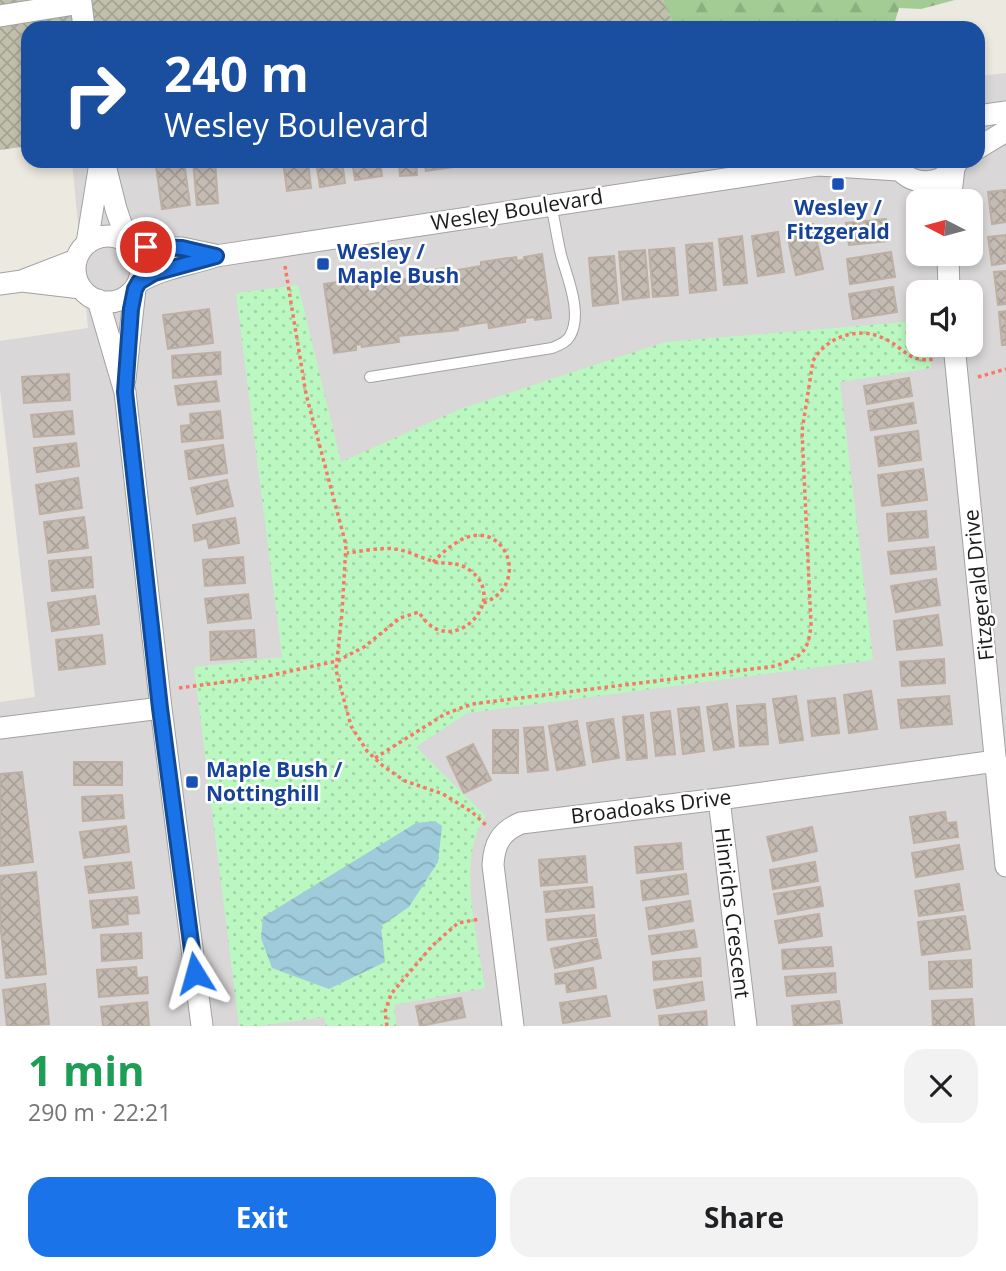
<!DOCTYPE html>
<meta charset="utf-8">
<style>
:root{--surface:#fff;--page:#f2f2f2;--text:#202124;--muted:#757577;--accent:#1a73e8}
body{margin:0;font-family:"Open Sans",sans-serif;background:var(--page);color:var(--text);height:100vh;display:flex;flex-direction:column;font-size:26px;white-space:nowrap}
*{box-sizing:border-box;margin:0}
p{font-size:23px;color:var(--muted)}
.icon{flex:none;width:38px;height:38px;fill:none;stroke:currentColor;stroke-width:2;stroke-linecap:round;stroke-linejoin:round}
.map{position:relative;height:1026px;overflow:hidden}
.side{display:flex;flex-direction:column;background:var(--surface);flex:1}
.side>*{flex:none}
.banner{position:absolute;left:21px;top:21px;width:964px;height:147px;border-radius:21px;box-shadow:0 4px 10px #0003;background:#1a4fa0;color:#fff;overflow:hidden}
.needle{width:46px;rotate:276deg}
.controls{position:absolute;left:906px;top:189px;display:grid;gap:14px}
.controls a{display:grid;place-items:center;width:77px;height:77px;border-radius:14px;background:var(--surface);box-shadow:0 4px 10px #0003;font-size:35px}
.pin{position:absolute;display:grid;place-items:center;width:60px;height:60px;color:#fff;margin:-30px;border:4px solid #fff;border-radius:50%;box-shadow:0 2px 7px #0007}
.me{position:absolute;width:77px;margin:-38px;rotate:352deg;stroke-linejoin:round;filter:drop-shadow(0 0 5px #0008)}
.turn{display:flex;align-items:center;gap:24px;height:147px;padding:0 28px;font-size:32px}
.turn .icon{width:91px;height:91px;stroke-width:2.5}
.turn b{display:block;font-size:49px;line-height:60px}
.round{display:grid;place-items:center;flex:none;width:74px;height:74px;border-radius:21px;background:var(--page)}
.head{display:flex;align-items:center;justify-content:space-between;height:119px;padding:0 28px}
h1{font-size:42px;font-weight:700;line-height:52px;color:#1e9e55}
.cta{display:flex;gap:14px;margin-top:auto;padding:14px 28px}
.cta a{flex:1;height:80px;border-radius:21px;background:var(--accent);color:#fff;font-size:28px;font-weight:700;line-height:80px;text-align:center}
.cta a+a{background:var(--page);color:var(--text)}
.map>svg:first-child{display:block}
.residential{fill:#d9d7d7;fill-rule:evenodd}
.construction{fill:url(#construction-cross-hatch)}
.forest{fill:url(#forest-firs)}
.park{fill:url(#park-dots)}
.water{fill:url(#water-waves)}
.building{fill:url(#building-cross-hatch);stroke:#beafa2;stroke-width:2}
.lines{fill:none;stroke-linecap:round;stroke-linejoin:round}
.lane-casing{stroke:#a2a2a2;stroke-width:12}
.street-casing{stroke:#a2a2a2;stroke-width:23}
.path{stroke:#f97865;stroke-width:3.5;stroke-dasharray:3.5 3.5;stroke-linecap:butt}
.lane{stroke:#fff;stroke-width:10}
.street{stroke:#fff;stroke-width:21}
.route-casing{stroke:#114b97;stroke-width:18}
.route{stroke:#1a73e8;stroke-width:12}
.transit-dot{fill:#1a4fb4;stroke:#fff;stroke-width:2.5}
.labels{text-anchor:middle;stroke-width:5;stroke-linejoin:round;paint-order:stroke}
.transit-label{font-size:21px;font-weight:bold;fill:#164399;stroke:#fff;text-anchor:start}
.street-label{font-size:21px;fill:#1b1b1b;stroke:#fff}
</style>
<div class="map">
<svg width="1006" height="1026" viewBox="0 0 1006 1026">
<defs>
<pattern id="construction-cross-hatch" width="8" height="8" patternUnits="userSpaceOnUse" patternTransform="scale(1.75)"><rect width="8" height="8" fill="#c0c0ac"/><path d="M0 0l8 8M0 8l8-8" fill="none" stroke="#a4a493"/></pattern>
<pattern id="forest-firs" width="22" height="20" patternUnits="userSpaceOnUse" patternTransform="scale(1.75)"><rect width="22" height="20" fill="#a3cc94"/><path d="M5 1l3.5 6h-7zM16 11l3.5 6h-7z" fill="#8caf7f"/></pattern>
<pattern id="park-dots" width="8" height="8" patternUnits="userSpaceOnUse" patternTransform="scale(1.75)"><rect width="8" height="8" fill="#bbf8c1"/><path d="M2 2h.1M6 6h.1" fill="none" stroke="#a0d4a5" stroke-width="1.8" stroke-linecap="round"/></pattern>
<pattern id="water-waves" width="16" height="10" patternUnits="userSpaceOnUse" patternTransform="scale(1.75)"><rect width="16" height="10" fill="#a0cbdb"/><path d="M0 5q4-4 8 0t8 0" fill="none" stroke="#89aebb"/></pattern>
<pattern id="building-cross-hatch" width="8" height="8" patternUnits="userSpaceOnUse" patternTransform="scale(1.75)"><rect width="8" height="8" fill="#c4bbb3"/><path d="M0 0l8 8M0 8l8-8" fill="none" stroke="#a8a099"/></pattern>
</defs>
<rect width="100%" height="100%" fill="#ece9e0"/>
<path class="residential" d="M1006 73V1026H0V702L35 697 0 389V341L88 328 72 161H978V76ZM919 201H971V254H919ZM919 292H971V345H919Z"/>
<path class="construction" d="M0 0H663L675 28H28V146L0 150Z"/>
<path class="forest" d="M663 0H955L921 9 899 8 893 28H675Z"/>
<path class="park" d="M298 285 341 462 460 409 665 342 919 321V345H928L931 368 840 382 873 660 467 713 416 747 486 816C455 858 478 939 485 988L394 1005 396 1026H326L324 1017 259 1026H239L194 667 282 657 236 293Z"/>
<path class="water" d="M435 821 442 826 438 862 409 907 381 926 385 962 329 989 272 968 261 938 263 917 416 823Z"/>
<path class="building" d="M193 161H215L218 203 197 205Z
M283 161H308L311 188 287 191Z
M316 161H342L345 183 320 187Z
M352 161H380L382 176 355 180Z
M387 161H416L417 175 400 176 399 165 387 166Z
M424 161H453L454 167 426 171Z
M184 162 190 205 162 209 156 166Z
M1006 190V222L992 224 988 192Z
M886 219 888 241 849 245 846 223Z
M813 224 823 269 796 275 786 230Z
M778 232 784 272 758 276 752 236Z
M1006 235V263L992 265 988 237Z
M742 236 747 283 724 285 719 239Z
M712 243 716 290 690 293 686 245Z
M674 248 678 295 653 297 649 250Z
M645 250 649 297 623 300 619 252Z
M891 252 895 277 850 284 847 259Z
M542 254 551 318 535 320 534 317 525 318V322L489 328 488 322 458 327V330L398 336 399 342 362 347 361 344 356 345V350L334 353 324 284 349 280 351 285 350 282 389 276 390 282 418 277 417 273 451 267 452 271 481 266V262L516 257 517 261 524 260V257Z
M614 256 618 303 593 306 589 258Z
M1006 271V304L998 305 994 272Z
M893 287 897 312 853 319 849 294Z
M209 309 213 343 168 349 163 315Z
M1006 311V345H1002L999 312Z
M220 352 221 374 173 378 172 356Z
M69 374 70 400 24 403 22 377Z
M909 378 912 396 867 404 864 386Z
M216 381 219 401 178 405 175 386Z
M913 403 916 423 871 430 868 411Z
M72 411 74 434 34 437 31 415Z
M220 411 223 438 182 442 181 426 191 425 190 414Z
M918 431 921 460 879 466 875 437Z
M76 443 79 466 37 472 34 448Z
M223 445 227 473 189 479 185 451Z
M923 469 927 500 882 506 878 475Z
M78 478 82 508 40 514 36 485Z
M227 480 233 506 197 514 191 488Z
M926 511 928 537 889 541 887 514Z
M84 517 88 548 48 553 44 522Z
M235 518 239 543 209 548 207 538 195 541 193 525Z
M934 547 936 569 891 574 888 552Z
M91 557 93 587 52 591 49 561Z
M243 557 245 583 205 586 203 560Z
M936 579 940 605 896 612 891 586Z
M248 594 251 618 208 623 205 599Z
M95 596 99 624 52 631 48 603Z
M938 615 942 645 897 650 894 621Z
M254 630 256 657 211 660 210 632Z
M102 635 105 664 59 670 56 640Z
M944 659 945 683 902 686 900 662Z
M871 691 877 729 849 733 844 695Z
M796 696 803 740 780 743 773 699Z
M949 696 952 724 901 728 898 700Z
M835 698 839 733 812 736 808 701Z
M727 704 734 747 714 750 707 707Z
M765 704 768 744 740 746 737 706Z
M699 707 704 751 683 754 678 709Z
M670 711 675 754 656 756 651 713Z
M643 715 647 758 627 760 623 717Z
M613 719 619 758 593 762 587 723Z
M577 721 585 765 557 770 549 726Z
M543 727 548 770 528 772 524 728Z
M493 730H518V773H493Z
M473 744 491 780 464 793 447 757Z
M74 762H122V785H74Z
M22 772 33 862 0 866V774Z
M122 795 124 818 83 821 82 797Z
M945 812 947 823 956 822 958 837 914 843 910 817Z
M126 826 129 852 84 858 80 832Z
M812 827 817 851 773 861 767 837Z
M681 843 683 869 637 873 635 847Z
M959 845 963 869 916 877 912 853Z
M585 856 587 882 541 886 539 860Z
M131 862 134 888 89 893 85 867Z
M815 862 818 881 773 889 770 870Z
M36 872 46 974 6 978 0 922V876Z
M686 874 688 894 643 900 641 881Z
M959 884 963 910 919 916 915 891Z
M592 887 594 907 546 912 544 892Z
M820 887 823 906 778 914 774 894Z
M137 897 139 913 127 914 128 924 93 928 90 901Z
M690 901 693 921 649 929 646 908Z
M819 914 822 936 779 943 775 921Z
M594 915 596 936 548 940 546 920Z
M965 916 970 949 922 955 918 922Z
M694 930 697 947 652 954 649 936Z
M141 933 142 958 102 961 101 935Z
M597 939 601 958 555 968 551 949Z
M831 947 833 966 783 969 782 950Z
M700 958 701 976 654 980 653 962Z
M971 960 972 987 930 989 929 962Z
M136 967 137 978 147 977 148 993 99 997 97 970Z
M593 968 596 988 567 992 566 983 556 984 555 974Z
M835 973 836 992 787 996 785 977Z
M702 982 704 1000 657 1008 654 990Z
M45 984 49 1024 7 1026 3 990Z
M606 996 610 1016 563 1023 560 1003Z
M461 998 465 1017 420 1026 416 1006Z
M972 999 974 1026H933L932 1001Z
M839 1001 842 1023 794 1026 792 1006Z
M147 1002 149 1026H103L101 1007Z
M706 1011 707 1026H660L659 1016Z"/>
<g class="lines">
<defs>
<path id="lane" d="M370 377 552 348C559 345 566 343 570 336 583 313 567 277 561 255 557 238 555 222 551 205"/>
<path id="street" d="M0 16 81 3 84 28
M978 116 1006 112
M978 148 1006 131
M104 161 116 209 127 241
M893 161C908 188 943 189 958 161
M950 201 954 168
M75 269a33 33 0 1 1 66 0a33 33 0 1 1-66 0Z
M87 243 100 163
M134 247 182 248 215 255
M948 254 949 292
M24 280 76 260
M139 282C162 268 190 265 216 256L818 165 898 170
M0 284 22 281 81 288
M98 300 125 392 161 708 202 1026
M954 345 1006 866
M125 379 135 289
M0 728 161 708
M719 799 746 1026
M513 1026 493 865C494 844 501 831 521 823L719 799 996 761"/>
</defs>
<use href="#lane" class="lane-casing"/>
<use href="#street" class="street-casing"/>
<path class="path" d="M285 266 306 394 346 545 342 613 336 670 351 726 367 751 383 766 405 781 443 794 472 812 488 827
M978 377 1006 369
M433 562C442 553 453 543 465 538 508 521 530 587 483 603
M179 688 263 677 337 661 364 647 400 618 419 612C449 664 514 599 468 569 457 561 444 565 432 561 422 558 412 553 401 550 384 546 364 551 347 553
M375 758 445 714 472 704 776 666C801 656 808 654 811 625L802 431 813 361C826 337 858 326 883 338 906 348 906 363 936 359
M387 1026 385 1012 391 994 432 946 458 923 480 919"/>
<use href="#lane" class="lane"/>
<use href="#street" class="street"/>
</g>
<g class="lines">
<defs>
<path id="route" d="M146 247 182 248 216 256 154 273 139 282 135 289 131 309 125 392 160 708 195 973"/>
</defs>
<use href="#route" class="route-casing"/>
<use href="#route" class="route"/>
</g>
<g class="transit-dot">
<rect x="831" y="177" width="14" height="14" rx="3.5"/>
<rect x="316" y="257" width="14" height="14" rx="3.5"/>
<rect x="185" y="775" width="14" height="14" rx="3.5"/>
</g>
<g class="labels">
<g class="transit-label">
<text x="838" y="215" text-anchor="middle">Wesley /<tspan x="838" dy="24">Fitzgerald</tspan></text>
<text x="337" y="259">Wesley /<tspan x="337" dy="24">Maple Bush</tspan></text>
<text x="206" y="777">Maple Bush /<tspan x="206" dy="24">Nottinghill</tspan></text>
</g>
<g class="street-label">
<text transform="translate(517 210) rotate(-9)" y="7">Wesley Boulevard</text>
<text transform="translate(979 585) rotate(-96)" y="7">Fitzgerald Drive</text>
<text transform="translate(651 807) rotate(-7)" y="7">Broadoaks Drive</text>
<text transform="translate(732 913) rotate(83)" y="7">Hinrichs Crescent</text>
</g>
</g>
</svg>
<div class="controls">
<a><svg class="needle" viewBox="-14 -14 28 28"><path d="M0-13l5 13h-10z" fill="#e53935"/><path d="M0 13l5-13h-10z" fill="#757577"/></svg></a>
<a><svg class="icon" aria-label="sound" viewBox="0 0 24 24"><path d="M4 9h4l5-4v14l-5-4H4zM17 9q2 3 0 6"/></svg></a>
</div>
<div class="pin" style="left:146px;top:247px;background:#d93025"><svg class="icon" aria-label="arrive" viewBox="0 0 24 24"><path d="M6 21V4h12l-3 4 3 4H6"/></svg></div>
<svg class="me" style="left:195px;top:973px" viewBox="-20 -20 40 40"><path d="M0-17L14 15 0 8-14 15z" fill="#1a73e8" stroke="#fff" stroke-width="4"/></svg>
<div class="banner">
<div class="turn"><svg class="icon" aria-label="right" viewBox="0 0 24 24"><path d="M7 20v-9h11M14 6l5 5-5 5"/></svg><div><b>240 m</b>Wesley Boulevard</div></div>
</div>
</div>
<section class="side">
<div class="head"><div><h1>1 min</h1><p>290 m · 22:21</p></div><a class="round"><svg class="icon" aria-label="close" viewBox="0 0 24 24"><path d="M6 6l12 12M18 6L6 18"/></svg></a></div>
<div class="cta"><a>Exit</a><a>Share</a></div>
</section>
